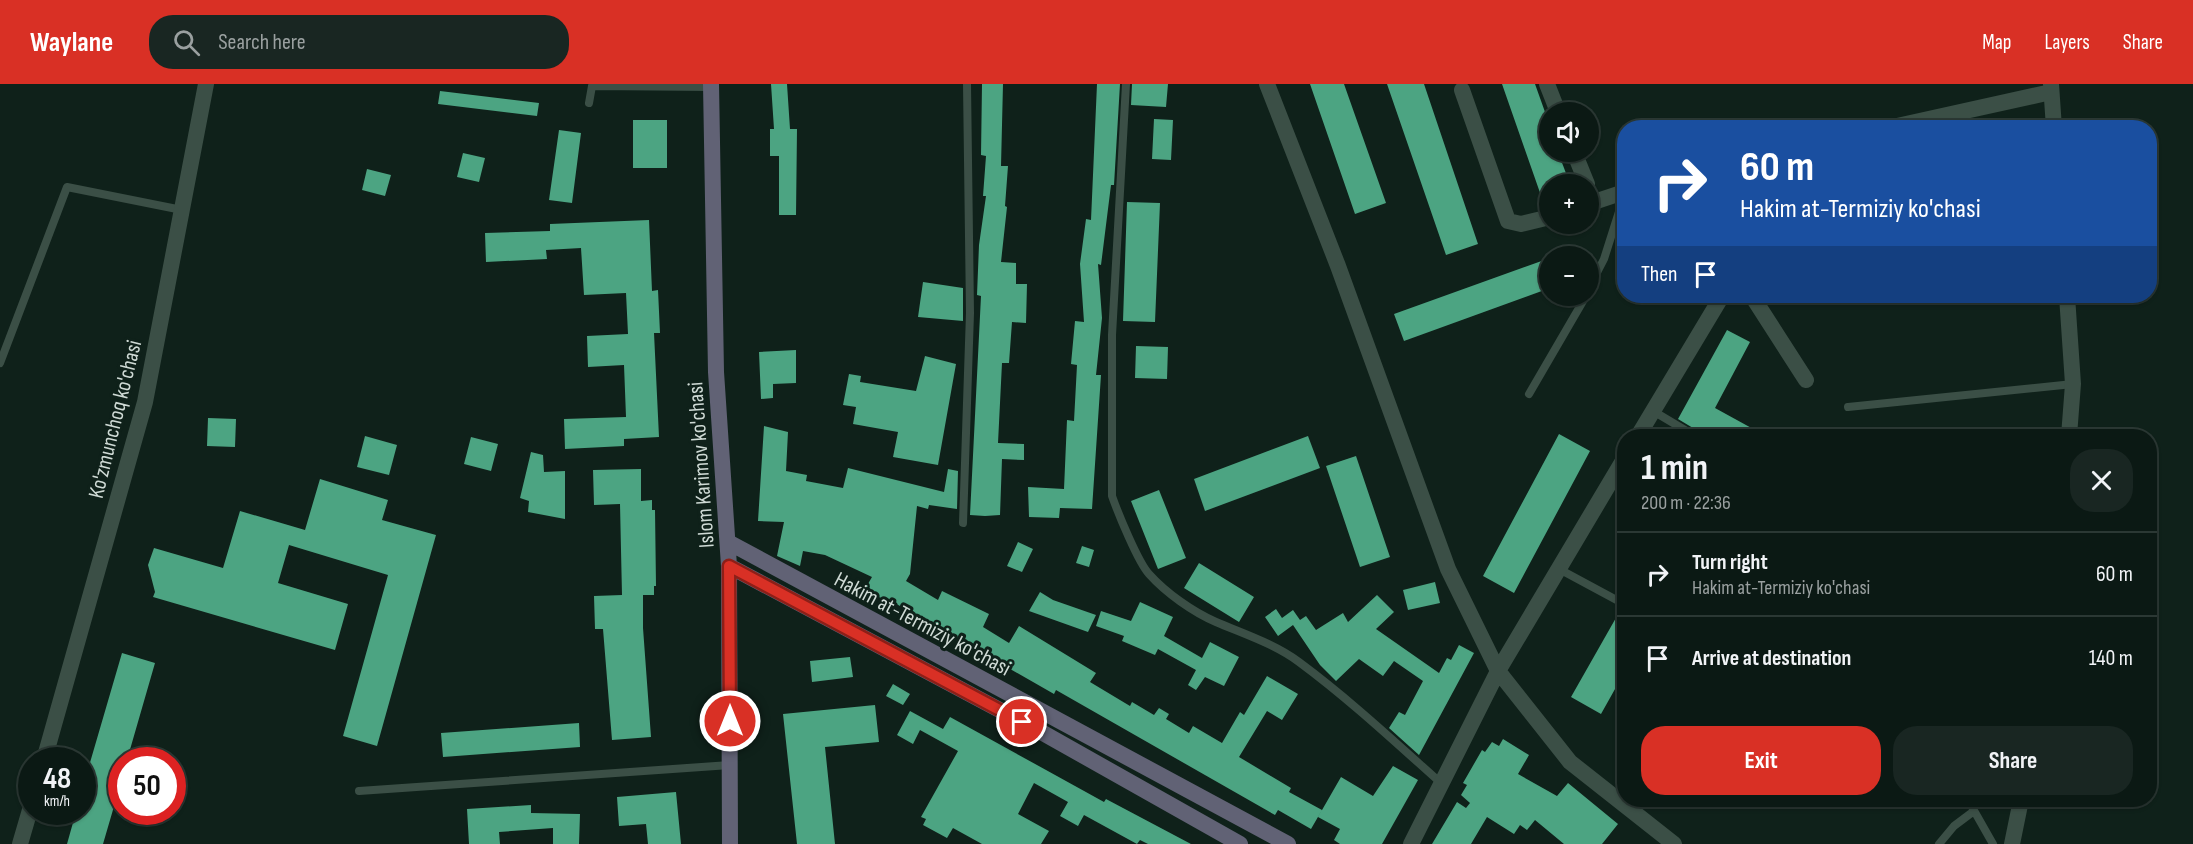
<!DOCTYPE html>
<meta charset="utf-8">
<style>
:root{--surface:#0b1914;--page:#192622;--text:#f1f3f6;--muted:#9aa0a0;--line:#2b3834;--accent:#d93025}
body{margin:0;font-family:"Sofia Sans Condensed",sans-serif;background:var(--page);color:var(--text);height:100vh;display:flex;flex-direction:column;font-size:22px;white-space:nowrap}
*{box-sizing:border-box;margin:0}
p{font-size:20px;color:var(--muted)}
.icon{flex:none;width:33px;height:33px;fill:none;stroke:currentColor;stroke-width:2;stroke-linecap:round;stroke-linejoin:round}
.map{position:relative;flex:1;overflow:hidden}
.drawer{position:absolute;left:1617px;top:345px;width:540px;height:378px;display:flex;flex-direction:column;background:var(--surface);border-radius:24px;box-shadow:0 2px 4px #0004,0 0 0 2px var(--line)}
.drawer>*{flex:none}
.banner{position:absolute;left:1617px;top:36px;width:540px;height:183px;border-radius:24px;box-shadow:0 2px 4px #0004,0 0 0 2px var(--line);background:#1a4fa0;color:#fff;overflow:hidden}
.buttons{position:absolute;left:1539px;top:18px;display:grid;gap:12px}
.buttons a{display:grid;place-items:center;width:60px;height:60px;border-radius:50%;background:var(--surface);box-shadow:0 2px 4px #0004,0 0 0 2px var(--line);font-size:30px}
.speed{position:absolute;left:18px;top:663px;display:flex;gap:12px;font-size:30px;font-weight:700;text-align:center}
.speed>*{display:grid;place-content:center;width:78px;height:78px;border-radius:50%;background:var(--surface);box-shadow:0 2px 4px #0004,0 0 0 2px var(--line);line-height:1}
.speed small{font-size:15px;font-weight:400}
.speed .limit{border:9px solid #d22;background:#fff;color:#111}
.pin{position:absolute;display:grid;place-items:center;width:51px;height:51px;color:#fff;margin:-26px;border:3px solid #fff;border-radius:50%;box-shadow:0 2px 6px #0007}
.me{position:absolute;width:66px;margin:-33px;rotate:0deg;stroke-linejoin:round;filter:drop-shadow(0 0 4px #0008)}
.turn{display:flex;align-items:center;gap:21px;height:126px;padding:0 24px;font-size:27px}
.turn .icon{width:78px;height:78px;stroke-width:2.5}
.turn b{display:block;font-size:42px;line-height:51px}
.then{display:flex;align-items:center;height:57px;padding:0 24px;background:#0003;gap:12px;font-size:22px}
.round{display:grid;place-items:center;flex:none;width:63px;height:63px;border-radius:24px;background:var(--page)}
.head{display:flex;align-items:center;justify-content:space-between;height:102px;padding:0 24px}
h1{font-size:36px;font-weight:700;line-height:45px}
.cta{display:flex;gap:12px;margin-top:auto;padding:12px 24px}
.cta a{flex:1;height:69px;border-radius:24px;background:var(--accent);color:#fff;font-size:24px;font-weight:700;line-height:69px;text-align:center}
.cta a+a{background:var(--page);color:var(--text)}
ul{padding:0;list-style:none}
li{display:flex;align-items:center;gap:18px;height:84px;padding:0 24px;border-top:2px solid var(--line)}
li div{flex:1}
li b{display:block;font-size:22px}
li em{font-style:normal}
header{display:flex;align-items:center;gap:36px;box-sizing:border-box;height:84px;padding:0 30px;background:var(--accent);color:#fff}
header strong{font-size:28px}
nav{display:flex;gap:33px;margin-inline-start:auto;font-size:21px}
.search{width:420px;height:54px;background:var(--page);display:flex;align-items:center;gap:15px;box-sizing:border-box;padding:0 21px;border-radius:24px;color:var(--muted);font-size:22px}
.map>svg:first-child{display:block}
.building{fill:#4ca482}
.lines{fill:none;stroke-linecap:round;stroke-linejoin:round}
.service{stroke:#3b4f46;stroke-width:8}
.minor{stroke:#3b4f46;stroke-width:16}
.tertiary{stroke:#3b4f46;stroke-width:16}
.secondary{stroke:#616275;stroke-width:16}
.route-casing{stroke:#8d1f18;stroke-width:15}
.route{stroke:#d93025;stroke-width:10}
.labels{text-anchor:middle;stroke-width:6;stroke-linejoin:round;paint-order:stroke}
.street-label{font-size:22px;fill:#cfdad5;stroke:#0f211a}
</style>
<header>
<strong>Waylane</strong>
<div class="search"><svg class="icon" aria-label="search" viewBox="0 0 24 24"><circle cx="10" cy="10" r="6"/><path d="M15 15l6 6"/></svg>Search here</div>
<nav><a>Map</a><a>Layers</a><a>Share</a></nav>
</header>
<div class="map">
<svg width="2193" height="760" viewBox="0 0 2193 760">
<rect width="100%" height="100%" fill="#0f211a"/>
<path class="building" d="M771 0H787L790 45H797L796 131H779V72H770V45H774Z
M982 0H1003L1001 82H1008L1005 122 1007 123 1001 178 1016 179V200H1027L1026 239 1012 238 1009 279H1002L998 359 1024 360V376L1002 375 1000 431 985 432 970 431 981 212 977 211 979 161 986 112H983L986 72 981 71Z
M1097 0H1120L1114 101H1111L1101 181 1098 180 1102 234 1096 291H1101L1092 425 1060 424 1059 434 1029 433 1028 403 1064 405 1067 336 1074 337 1077 281 1071 280 1075 237 1084 238 1080 180 1086 135 1091 136Z
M1132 0H1168L1166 23 1131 21Z
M1310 0H1344L1386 119 1355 130Z
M1387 0H1424L1478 160 1446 171Z
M1502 0H1535L1550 42V68H1558L1570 100H1550V123H1545Z
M440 7 539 19 537 32 438 20Z
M1154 35 1173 36 1171 76 1152 75Z
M633 36H667V84H633Z
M559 46 581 49 572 119 549 116Z
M463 69 485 74 479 98 457 93Z
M367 85 391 91 385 112 362 106Z
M1127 118 1160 119 1155 238 1123 237Z
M649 136 652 207 658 206 660 249H654L659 353 624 355V362L565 365 564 335 626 333 624 281 588 283 587 252 628 250 626 209 584 211 581 164 546 166 547 175 486 178 485 149 550 147V140Z
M1550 174V204L1404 257 1394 230Z
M923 198 963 204V237L918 233Z
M1727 246 1750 258 1715 324 1766 352H1701L1698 347 1678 335Z
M1136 262 1168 263 1167 295 1135 294Z
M796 266V299L773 300V314L761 315 759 268Z
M925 272 956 280 938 381 893 373 898 348 853 340 856 323 843 321 849 290 861 292 860 298 916 307Z
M208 334 236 335 235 363 207 362Z
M764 342 788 348 786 387 807 391 806 397 843 404 848 384 944 408 948 385 958 387 957 425 929 421 928 425 917 422 910 490 906 497 938 516 942 507 989 530 983 543 1009 559 1019 542 1096 589 1090 598 1130 622 1132 618 1154 631 1159 624 1169 630 1166 635 1189 649 1193 642 1222 659 1240 628 1244 631 1267 592 1298 610 1282 636 1267 627 1239 673 1291 704 1289 708 1322 726 1311 745 1278 726 1275 731 1056 606 1054 610 893 518 891 520 865 505 872 493 825 471 803 467 800 482 777 472 784 438 758 437Z
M1559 350 1590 367 1514 509 1483 492Z
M365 352 397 361 389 391 357 383Z
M1308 352 1320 384 1205 427 1194 395Z
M471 353 498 360 491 387 464 380Z
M531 368 543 371 544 388 565 387V435L528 428 529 417 520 414Z
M1356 372 1390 473 1360 483 1326 382Z
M641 385V417L652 416V426H655L656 502H654V511H643V544L651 653 612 656 603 545H595L594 512 622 511 620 420 594 421 593 386Z
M320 395 388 416 382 436 436 451 377 662 343 652 388 491 289 461 278 499 348 520 335 566 153 513 155 508 148 481 154 464 223 484 240 427 305 446Z
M1159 406 1186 474 1158 485 1131 417Z
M1018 458 1033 465 1022 488 1007 482Z
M1082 462 1094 466 1089 483 1076 479Z
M1199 479 1254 513 1239 538 1184 504Z
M1435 498 1440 519 1408 526 1403 506Z
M1040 508 1053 516 1096 531 1088 548 1029 527Z
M1377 511 1394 528 1376 545 1439 589 1447 574 1451 576 1459 561 1474 569 1419 671 1389 644 1399 628 1405 631 1423 597 1394 577 1383 592 1359 575 1336 597 1320 581 1293 541 1278 552 1265 533 1276 525 1282 534 1293 526 1300 536 1306 532 1316 546 1343 529 1348 538Z
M1140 518 1173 533 1164 552 1202 574 1210 558 1239 573 1224 602 1205 593 1196 606 1188 601 1196 586 1158 565 1155 571 1122 557 1124 552 1096 542 1101 527 1131 537Z
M1621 525 1624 526V589L1601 630 1571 613Z
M122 569 155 579 127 676H122V695L103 760H67L76 728H82V706Z
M850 573 853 593 812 598 810 577Z
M893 600 910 610 903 621 886 612Z
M875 621 879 658 825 663 835 760H797L783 630Z
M910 627 943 645 950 633 1104 718 1106 715 1191 760H1148L1140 756 1137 760 1084 731 1078 742 1060 732 1068 718 1034 699 1018 730 1049 747 1041 760H982L953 744 947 754 923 741 926 735 921 733 958 667 920 646 913 660 897 651Z
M579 639 580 663 443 673 441 649Z
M1503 655 1529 671 1518 690 1557 712 1568 699 1618 740 1602 760H1564L1535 736 1527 746 1520 741 1514 750 1487 733 1471 760H1432L1457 718 1466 724 1470 719 1461 711 1467 701 1463 699 1482 666 1485 668 1492 658 1499 662Z
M1393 682 1418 696 1382 760H1340L1334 756 1340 745 1318 733 1341 693 1373 712Z
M676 708 681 760H648L646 740 619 742 617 713Z
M531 721V729L580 730 579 760H553V744L499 748 500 760H469L467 725Z"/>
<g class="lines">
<path class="service" d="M1126 0 1112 251V412C1118 429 1138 478 1149 490 1166 509 1193 528 1216 538 1244 550 1275 560 1299 578 1349 615 1395 658 1442 700
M589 19 592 2 711 3
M1588 206 1604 175 1624 112
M0 279 67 103 182 126
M1529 310 1586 212
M1848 323 2073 300
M1653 327 1695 352
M963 439 970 229 967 0
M1559 485 1624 520
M359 707 730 681
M1968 716 1993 760
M1939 760 1954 742 1974 727"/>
<path class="minor" d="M1267 0 1338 182 1448 485 1498 587 1570 678 1674 760
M1547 0 1558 28
M2051 0 2054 44
M1462 6 1508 137 1521 140 1550 133
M1888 44 2051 8
M1574 68 1587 100
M1588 120 1624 108
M1752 212 1806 296
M2067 212 2073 300 2069 352
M1638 352 1722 212
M1411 760 1498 587 1624 375
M2012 760 2021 716"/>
<path class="tertiary" d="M44 676 145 318 206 0
M20 760 32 719"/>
<path class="secondary" d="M711 0 716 288 729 482 730 760
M728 458 1288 760
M729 482 1043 649 1240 760"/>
</g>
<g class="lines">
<defs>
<path id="route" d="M730 637 729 482 1022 638"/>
</defs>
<use href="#route" class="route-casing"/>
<use href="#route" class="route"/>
</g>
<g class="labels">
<g class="street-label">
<text transform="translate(114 335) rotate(-76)" y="8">Ko'zmunchoq ko'chasi</text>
<text transform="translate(700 381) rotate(-94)" y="8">Islom Karimov ko'chasi</text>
<text transform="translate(923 539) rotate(28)" y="8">Hakim at-Termiziy ko'chasi</text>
</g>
</g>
</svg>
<div class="buttons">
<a><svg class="icon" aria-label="sound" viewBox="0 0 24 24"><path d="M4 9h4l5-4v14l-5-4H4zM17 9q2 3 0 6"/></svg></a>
<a>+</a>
<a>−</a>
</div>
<div class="speed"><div>48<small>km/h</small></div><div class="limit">50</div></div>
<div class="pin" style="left:1022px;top:638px;background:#d93025"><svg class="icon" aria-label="arrive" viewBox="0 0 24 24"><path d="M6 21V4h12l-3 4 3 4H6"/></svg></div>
<svg class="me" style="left:730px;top:637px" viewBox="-20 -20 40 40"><circle r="17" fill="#d93025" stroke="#fff" stroke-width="3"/><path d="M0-11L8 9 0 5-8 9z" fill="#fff"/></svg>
<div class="banner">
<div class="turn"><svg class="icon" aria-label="right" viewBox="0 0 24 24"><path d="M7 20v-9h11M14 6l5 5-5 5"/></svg><div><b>60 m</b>Hakim at-Termiziy ko'chasi</div></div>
<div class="then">Then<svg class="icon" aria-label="arrive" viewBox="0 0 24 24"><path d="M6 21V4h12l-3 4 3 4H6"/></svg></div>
</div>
<section class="drawer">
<div class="head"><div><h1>1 min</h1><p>200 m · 22:36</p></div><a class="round"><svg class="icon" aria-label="close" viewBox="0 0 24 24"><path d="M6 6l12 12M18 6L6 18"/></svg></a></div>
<ul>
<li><svg class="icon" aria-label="right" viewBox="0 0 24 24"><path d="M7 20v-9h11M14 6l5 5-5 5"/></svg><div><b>Turn right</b><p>Hakim at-Termiziy ko'chasi</p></div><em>60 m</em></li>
<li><svg class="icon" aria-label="arrive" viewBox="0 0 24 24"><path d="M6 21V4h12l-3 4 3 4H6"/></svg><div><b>Arrive at destination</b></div><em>140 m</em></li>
</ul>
<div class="cta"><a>Exit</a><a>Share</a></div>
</section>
</div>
